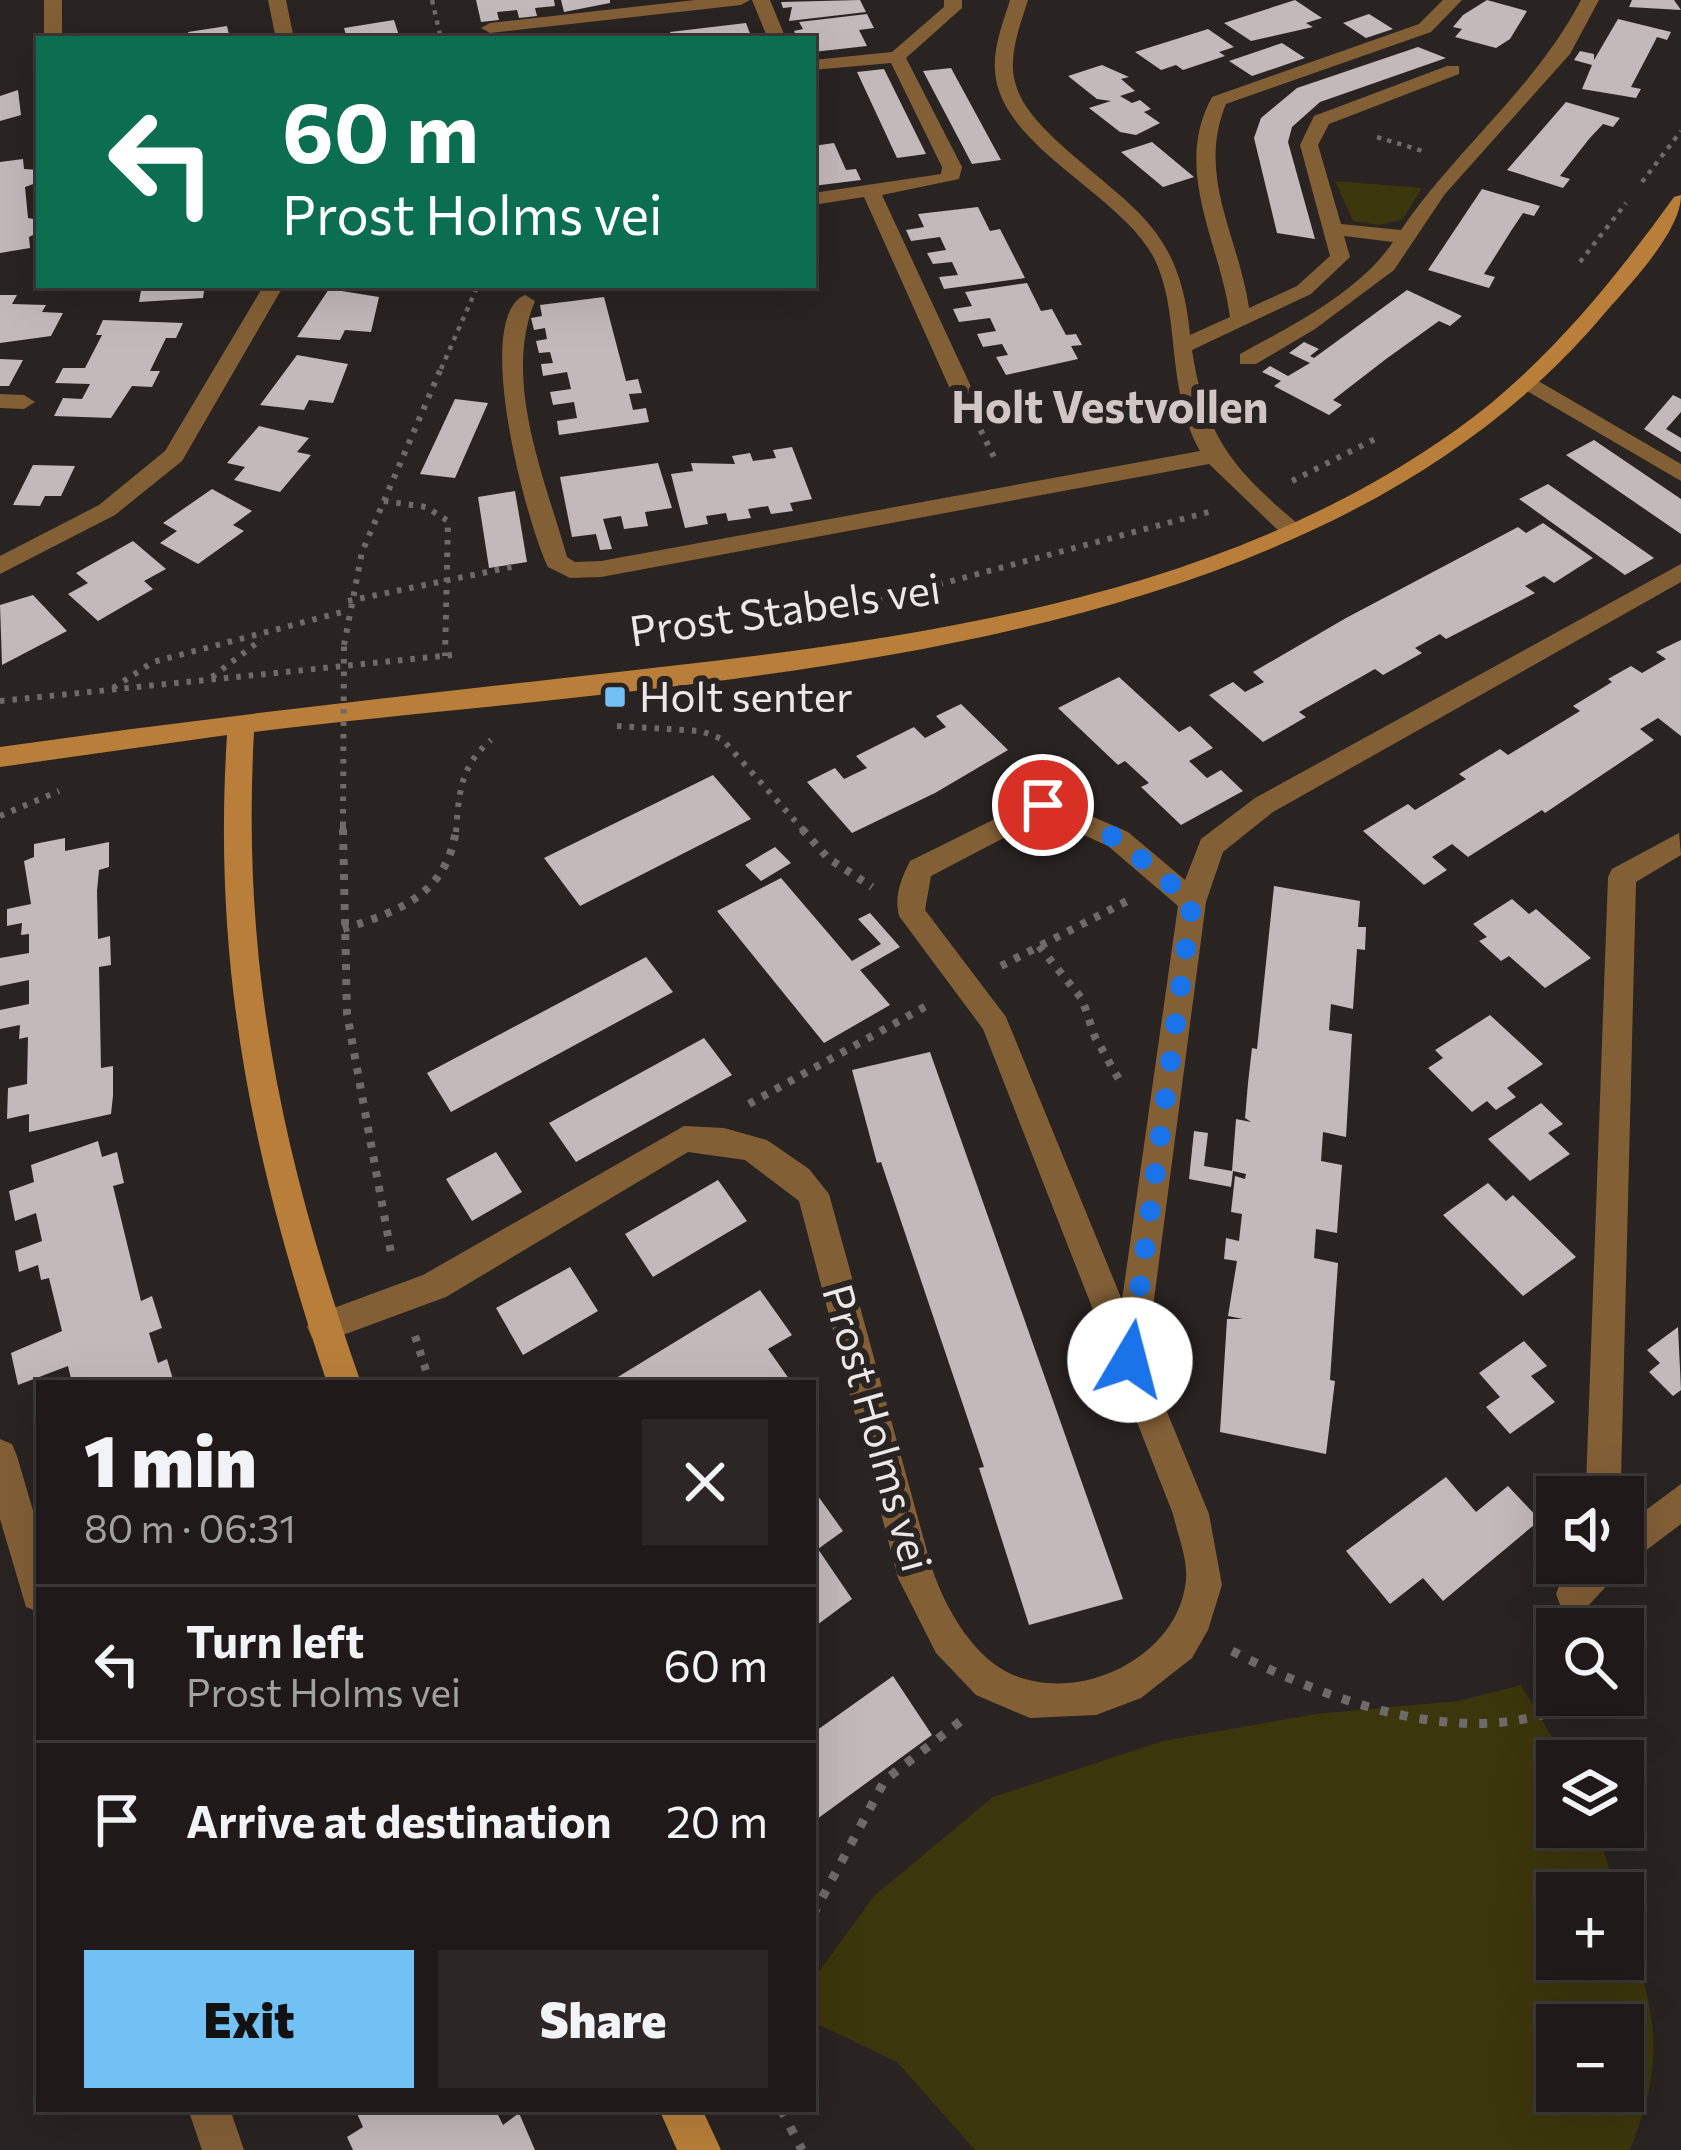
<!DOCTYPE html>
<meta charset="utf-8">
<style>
:root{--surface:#1f1a19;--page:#2c2726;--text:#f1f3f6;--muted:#a1a1a2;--line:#3c3838;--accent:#72c1f5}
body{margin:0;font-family:Commissioner,sans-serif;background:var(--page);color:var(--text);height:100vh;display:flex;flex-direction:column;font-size:45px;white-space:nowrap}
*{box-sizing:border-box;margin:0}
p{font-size:39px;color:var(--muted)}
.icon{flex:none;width:66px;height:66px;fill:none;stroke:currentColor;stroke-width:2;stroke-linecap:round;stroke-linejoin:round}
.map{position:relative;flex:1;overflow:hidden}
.side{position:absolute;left:36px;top:1380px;width:780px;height:732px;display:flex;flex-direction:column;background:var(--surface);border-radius:0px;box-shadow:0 12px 48px #0002,0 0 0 3px var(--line)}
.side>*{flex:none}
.banner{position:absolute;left:36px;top:36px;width:780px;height:252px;border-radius:0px;box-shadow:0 12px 48px #0002,0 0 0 3px var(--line);background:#0b6e4f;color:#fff;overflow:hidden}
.tools{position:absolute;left:1536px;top:1476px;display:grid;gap:24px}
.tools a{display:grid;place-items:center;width:108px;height:108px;border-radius:0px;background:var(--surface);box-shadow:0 12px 48px #0002,0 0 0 3px var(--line);font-size:60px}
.pin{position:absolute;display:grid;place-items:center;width:102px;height:102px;color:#fff;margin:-51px;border:6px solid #fff;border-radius:50%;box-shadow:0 3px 12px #0007}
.me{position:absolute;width:132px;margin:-66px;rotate:8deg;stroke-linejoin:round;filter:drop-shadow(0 0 9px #0008)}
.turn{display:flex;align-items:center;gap:42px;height:252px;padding:0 48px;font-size:54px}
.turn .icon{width:156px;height:156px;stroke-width:2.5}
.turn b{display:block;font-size:84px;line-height:102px}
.round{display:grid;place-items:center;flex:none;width:126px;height:126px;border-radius:0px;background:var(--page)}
.overview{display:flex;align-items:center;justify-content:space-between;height:204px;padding:0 48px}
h1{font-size:72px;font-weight:800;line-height:90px}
.cta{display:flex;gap:24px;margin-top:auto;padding:24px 48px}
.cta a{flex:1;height:138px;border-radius:0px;background:var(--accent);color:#111;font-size:48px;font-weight:800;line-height:138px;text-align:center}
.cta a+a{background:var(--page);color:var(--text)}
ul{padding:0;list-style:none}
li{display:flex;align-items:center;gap:36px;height:156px;padding:0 48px;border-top:3px solid var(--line)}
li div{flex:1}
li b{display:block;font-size:45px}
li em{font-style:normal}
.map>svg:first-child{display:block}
.green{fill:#3c360c;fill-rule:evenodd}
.building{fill:#c2b9ba}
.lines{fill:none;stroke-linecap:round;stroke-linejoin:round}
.path-far3{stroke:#6f6968;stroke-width:4.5;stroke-dasharray:4.5 6;stroke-linecap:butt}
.path-far2{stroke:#6f6968;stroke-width:6;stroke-dasharray:4.5 8;stroke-linecap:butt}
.path-far1{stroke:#6f6968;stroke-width:8;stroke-dasharray:6 9;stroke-linecap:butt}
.path{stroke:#6f6968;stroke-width:9;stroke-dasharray:8 12;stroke-linecap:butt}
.lane{fill:#835f36;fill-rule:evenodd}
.street{fill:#835f36;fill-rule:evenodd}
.secondary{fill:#b97f3a;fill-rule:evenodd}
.path-bridge{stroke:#6f6968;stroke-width:6;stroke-dasharray:4.5 8;stroke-linecap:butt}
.route{stroke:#1a73e8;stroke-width:21;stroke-dasharray:0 37.8}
.poi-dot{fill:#72c1f5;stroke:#292321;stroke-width:4.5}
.labels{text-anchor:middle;stroke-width:12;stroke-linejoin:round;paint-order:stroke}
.street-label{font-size:42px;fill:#ece8e7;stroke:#292321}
.poi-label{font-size:42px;fill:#ece8e7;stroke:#292321;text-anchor:start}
.far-district-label{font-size:45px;font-weight:bold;fill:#d0c7c4;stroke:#292321}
</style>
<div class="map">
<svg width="1681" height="2150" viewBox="0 0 1681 2150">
<rect width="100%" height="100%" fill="#292321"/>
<path class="green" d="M1335 181 1422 188 1402 220 1378 225 1353 221Z
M1521 1685 1566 1761H1557V1827H1596L1617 1893H1557V1959H1623V1912C1653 2010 1670 2050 1630 2150H975L897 2062 813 2022V1980L874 1896 993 1797 1163 1741 1316 1714 1459 1701ZM1557 2025H1623V2091H1557Z"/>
<path class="building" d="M476 0H554L555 6 535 8 537 16 519 18 517 10 497 12 499 20 481 22Z
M561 0H610V3L564 12Z
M860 0 866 12 789 21 792 7 783 8 781 2Z
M1295 0 1322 18 1306 23 1313 27 1251 41 1224 23Z
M1487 0 1527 11 1510 39 1496 48 1455 37 1462 29 1453 27 1463 15Z
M1632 0H1674L1681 10 1629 7Z
M867 14 874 28 859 30 867 46 813 52V39L797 37 794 31 803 29 799 22Z
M1369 14 1393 29 1366 38 1343 23Z
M1618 19 1671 32 1667 40 1657 37 1654 43 1631 87 1641 89 1636 98 1582 89 1592 65 1574 60 1580 51 1594 54V60Z
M394 20 400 39H347L344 28Z
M746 23 752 39H672L670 32Z
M227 26 230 39H190L188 32Z
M1208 29 1234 47 1219 52 1225 56 1183 70 1176 65 1161 70 1135 52Z
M1282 43 1305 58 1252 76 1229 61Z
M1418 47 1446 58 1320 102 1292 127 1288 142 1315 239 1277 233 1254 138 1261 118 1297 88Z
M1102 65 1129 77 1121 79 1135 91 1120 96 1132 103 1140 100 1151 109 1144 112 1160 123 1136 135 1120 132 1089 108 1111 101 1097 99 1068 76Z
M951 68 1001 160 972 164 923 71Z
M884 69 926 154 897 158 857 72Z
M18 90 21 115 0 121V96Z
M1566 102 1620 118 1613 127 1603 124 1589 139 1560 176 1570 179 1563 188 1507 170Z
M1152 142 1194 177 1163 187 1121 152Z
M834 143 846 170 856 169 861 180 813 186V146Z
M23 159 24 169 39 170V182L25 187 28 218 39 220V232L29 237 30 248 0 253V162Z
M1482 189 1540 206 1534 216 1523 213 1511 231 1484 274 1495 277 1489 288 1428 270Z
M978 207 990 231 1000 229 1025 278 944 289 939 277 958 275 952 262 933 264 927 253 946 250 940 237 911 241 906 230 924 227 918 214Z
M1027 283 1041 311 1052 309 1066 335 1076 334 1082 345 1071 346 1078 359 1006 375 996 357 1008 355 1002 344 983 347 977 334 996 331 990 318 959 322 953 309 972 306 965 292Z
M142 285H205L203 298 139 302Z
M329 289 379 297 371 332 345 330 340 340 297 337Z
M1407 290 1462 316 1450 326 1439 321 1386 359 1333 400 1342 405 1329 415 1274 386 1281 381 1262 372 1270 366 1288 376 1310 363 1289 353 1304 342 1319 349 1310 356 1314 358Z
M0 295H17L12 304 46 305 42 312 63 313 51 336 0 343Z
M604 297 626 381 638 379 642 393 629 394 633 410 646 408 649 422 559 435 557 421 577 418 574 402 553 405 550 392 571 389 567 372 543 376 541 364 553 363 550 352 539 353 536 341 547 339 545 328 534 330 531 318 542 316 540 305Z
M103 320 183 323 176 338H166L150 371H160L152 387 132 386 111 418 54 416 63 398 82 399 90 384 55 383 63 368H85L102 335H96Z
M297 355 348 364 333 403 309 400 304 410 260 405Z
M0 359 23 360 9 386H0Z
M1673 395 1681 399V412L1666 429 1681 438V452L1644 429Z
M455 399 488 403 455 478 420 474Z
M259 426 309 438 297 452 311 455 280 492 234 480 245 467 227 463Z
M1594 440 1681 499V534L1566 455Z
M792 447 812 499 790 503 793 511 771 514 768 506 748 509 751 518 728 521 726 513 706 516 708 524 685 528 671 474 693 471 691 463 735 464 732 456 750 453 753 461 776 458 773 450Z
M658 463 672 508 645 512 648 526 624 529 621 516 603 519 612 549 600 550 596 534 572 537 560 477Z
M33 465 75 466 61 496H45L40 506 13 505Z
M1548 484 1654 558 1625 575 1519 499Z
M212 489 252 511 233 525 244 531 198 564 160 543 177 531 163 523Z
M515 491 527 562 489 568 478 497Z
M1543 523 1593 558 1554 583 1544 576 1525 586 1535 593 1446 639 1440 634 1415 648 1422 653 1383 675 1375 669 1299 712 1306 717 1263 742 1209 695 1233 682 1245 692 1264 682 1253 672 1346 618 1518 527 1526 533Z
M133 541 166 569 144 581 153 589 98 621 68 594 88 583 76 573Z
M33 595 67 631 2 665 0 605Z
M1681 640V736L1658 718 1640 729 1654 740 1545 813 1542 810 1468 857 1452 844 1432 857 1447 870 1424 885 1363 831 1408 804 1415 810 1466 779 1459 774 1500 749 1508 755 1580 711 1573 706 1612 682 1608 679 1631 666 1642 673 1666 659 1656 652Z
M1119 677 1179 732 1190 726 1213 748 1189 761 1207 778 1221 770 1243 791 1181 825 1141 787 1149 783 1125 761 1118 765 1058 708Z
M961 704 1008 750 935 793 852 833 807 782 835 768 844 779 867 768 856 756 914 727 925 738 946 727 936 716Z
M713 775 751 819 580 906 544 858Z
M65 838V851L109 842V867L99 870 97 891 98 939 110 936 111 965 99 967 101 1068 113 1066V1096L111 1114 29 1132V1114L7 1119 8 1088 27 1084 28 1037 19 1039 20 1025 0 1029V1010L29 1004V980L0 986V958L29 953V934L21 935 22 923 7 926V909L31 904 24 861 34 857V844Z
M775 847 791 863 761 881 745 865Z
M781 878 852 961 881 944 858 919 870 913 900 947 860 970 890 1005 824 1043 717 911Z
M1274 886 1360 901 1358 927H1366L1365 950 1357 949 1353 1009 1331 1004 1329 1030 1352 1034 1346 1137 1323 1132 1321 1161 1342 1165 1337 1233 1316 1229 1314 1258 1338 1263 1330 1380 1335 1381 1326 1454 1220 1432 1227 1319H1243L1228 1316 1237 1261 1224 1259 1226 1238 1239 1241 1242 1214 1231 1212 1235 1176 1245 1179 1246 1174 1233 1171 1231 1187 1189 1179 1194 1131 1208 1133 1204 1166 1232 1171 1236 1119 1251 1122 1245 1118 1248 1083 1252 1048 1257 1049Z
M1512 899 1529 914 1536 909 1591 958 1545 988 1509 956 1501 961 1479 941 1487 937 1473 924Z
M646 957 673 992 451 1112 427 1073Z
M1490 1015 1543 1064 1507 1088 1516 1097 1496 1110 1487 1101 1472 1112 1428 1068 1443 1058 1435 1050Z
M704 1038 732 1075 576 1162 549 1123Z
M930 1052 1123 1599 1029 1625 979 1468 984 1467 881 1162 877 1163 852 1070Z
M1541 1103 1563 1124 1548 1133 1570 1154 1530 1181 1488 1139Z
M98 1141 102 1157 117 1152 124 1183 113 1186 141 1301 152 1296 162 1328 149 1333 158 1363 167 1359 174 1383H72L68 1366 18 1385 11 1353 62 1331 49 1278 41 1280 38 1265 19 1272 15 1251 42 1241 36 1213 15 1221 9 1191 34 1182 31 1165Z
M496 1152 522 1192 472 1221 446 1179Z
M718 1180 747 1221 653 1277 625 1234Z
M1488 1183 1506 1201 1513 1195 1576 1257 1523 1296 1443 1215Z
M570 1267 598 1311 523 1355 496 1308Z
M760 1290 792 1335 768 1349 792 1383H608Z
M1678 1327 1681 1390 1673 1396 1649 1372 1660 1363 1647 1350Z
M1524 1341 1547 1366 1531 1376 1555 1402 1510 1434 1486 1407 1500 1397 1479 1373Z
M1446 1477 1476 1512 1508 1486 1540 1520 1443 1601 1423 1578 1390 1604 1346 1551Z
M813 1489 843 1531 818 1549 852 1599 813 1628Z
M893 1676 932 1735 813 1822V1733Z
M355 2109H495L503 2125 519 2113 535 2150H353L347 2137 363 2127Z"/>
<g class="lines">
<path class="path-far3" d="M432 0 441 39
M1377 137 1426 152
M1642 182 1681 131
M1580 262 1626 203
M441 369 478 285"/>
<path class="path-far2" d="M975 419 995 459
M1292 481 1375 439
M384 501 426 507 448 521 445 656
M348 601 516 566
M866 604 1216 510
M344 645 362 552 442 366
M212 677 262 639
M113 688 153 662 346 611
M0 701 452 655
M617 726 701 731 722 739 805 832
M0 816 59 791
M343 826V832
M456 832C459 793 460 766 491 740"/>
<path class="path-far1" d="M343 829 347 1014 392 1258
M802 829 828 858 872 887
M343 929C400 911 447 894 456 829
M1039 946 1082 999 1095 1037 1121 1083
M1001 966 1127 901
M749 1104 930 1004
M415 1336 430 1383"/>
<path class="path" d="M1232 1651C1335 1704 1480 1758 1590 1695
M813 1915 885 1780 962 1720
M781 2109 802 2150"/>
<path class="lane" d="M0 394 24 395 35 402 24 409 0 408Z
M188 2109H230L244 2150H202Z"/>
<path class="street" d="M44 0H62V39H44Z
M268 0H286L294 39H276Z
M695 0H750L741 5 490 33 481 28 490 23Z
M752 0H770L786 39H768Z
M944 0H962V8L906 58 962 167 959 179 882 195 973 391 962 398 951 391 864 197 813 205V193L941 174 942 167 891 63 813 70V60L892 52 944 7Z
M1010 0H1028C1020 26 1008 55 1015 82 1021 106 1041 126 1058 142 1131 209 1180 225 1190 335L1230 317C1220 242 1172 170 1212 97L1419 24 1443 0H1462L1431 32 1226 104C1196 176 1239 237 1249 308L1297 286 1330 256 1300 145 1314 116 1447 66H1459V74L1329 124 1318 145 1341 224 1401 230C1456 149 1536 87 1581 0H1599L1570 54 1445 194 1394 270 1315 329 1256 364H1240V354C1293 325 1359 292 1393 242L1344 236 1350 257 1311 294 1192 350C1205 437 1233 469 1299 525V535H1283L1209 464 601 577 570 578 548 567C527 525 471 317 525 295L535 301C502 381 545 478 567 557L575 562 601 561 1200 451C1164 385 1182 312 1153 256 1118 192 1000 146 995 71 993 47 1003 23 1010 0Z
M264 285H284L182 461 115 515 0 574V556L99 505 165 451Z
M1528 375 1681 464V481L1520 387 1517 382Z
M1681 564V582L1273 812 1223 852 1206 902 1146 1361 1209 1514 1222 1585 1208 1630 1192 1658 1141 1698 1096 1715 1030 1718 976 1695 936 1653 898 1578 799 1201 745 1160 688 1152 446 1297 324 1342 312 1338 307 1327 312 1316 423 1275 684 1126 724 1128 767 1140 809 1169 829 1194 930 1562C942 1602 970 1654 1009 1673 1076 1705 1173 1660 1185 1587 1190 1563 1178 1537 1173 1514L983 1029 899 916C894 896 901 879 910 861L1043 795 1128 832 1185 880 1201 839 1255 798ZM1044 817 1108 846 1178 906 1122 1300 1006 1017 925 910 931 876Z
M1679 833 1681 855 1636 882 1621 1480 1631 1497 1623 1510V1497H1590L1586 1486 1608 877 1612 869Z
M0 1439 12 1444 17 1456 39 1531V1612L26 1607 0 1519Z
M1681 1484V1524L1624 1567 1587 1607 1574 1612 1561 1607 1556 1594 1561 1581 1581 1563H1623V1527Z"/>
<path class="secondary" d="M1681 195C1681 234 1624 290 1598 321 1293 674 686 678 254 732 241 970 283 1160 361 1383H327C253 1161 212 971 227 735L0 767V747C188 720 376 699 564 678 868 644 1199 613 1456 430 1543 368 1612 283 1674 197Z
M659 2109H702L721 2150H677Z"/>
<path class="path-bridge" d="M343 826 344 645"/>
</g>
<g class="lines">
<path class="route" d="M1043 805 1118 839 1192 902 1130 1360"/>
</g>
<rect class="poi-dot" x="603" y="685" width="24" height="24" rx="6"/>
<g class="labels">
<g class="street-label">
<text transform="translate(785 610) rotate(-8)" y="15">Prost Stabels vei</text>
<text transform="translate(877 1428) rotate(74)" y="15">Prost Holms vei</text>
</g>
<g class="poi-label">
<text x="639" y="712">Holt senter</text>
</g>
<g class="far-district-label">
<text x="1110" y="423">Holt Vestvollen</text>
</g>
</g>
</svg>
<div class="tools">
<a><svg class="icon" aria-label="sound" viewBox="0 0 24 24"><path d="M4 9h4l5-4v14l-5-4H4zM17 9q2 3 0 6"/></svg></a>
<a><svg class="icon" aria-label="search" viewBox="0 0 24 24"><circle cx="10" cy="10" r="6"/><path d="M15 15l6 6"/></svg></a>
<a><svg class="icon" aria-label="layers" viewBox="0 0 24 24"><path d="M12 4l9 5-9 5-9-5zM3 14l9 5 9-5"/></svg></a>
<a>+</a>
<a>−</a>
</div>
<div class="pin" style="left:1043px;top:805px;background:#d93025"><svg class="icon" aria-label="arrive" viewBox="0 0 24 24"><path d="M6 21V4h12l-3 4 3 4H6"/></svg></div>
<svg class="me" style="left:1130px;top:1360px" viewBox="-20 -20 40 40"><circle r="19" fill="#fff"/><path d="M0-13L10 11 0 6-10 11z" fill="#1a73e8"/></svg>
<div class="banner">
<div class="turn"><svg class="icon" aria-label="left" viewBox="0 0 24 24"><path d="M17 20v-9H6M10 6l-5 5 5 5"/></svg><div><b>60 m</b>Prost Holms vei</div></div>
</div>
<section class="side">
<div class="overview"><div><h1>1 min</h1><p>80 m · 06:31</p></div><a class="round"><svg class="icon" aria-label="close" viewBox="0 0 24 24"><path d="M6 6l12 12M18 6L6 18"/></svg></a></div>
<ul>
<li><svg class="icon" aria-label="left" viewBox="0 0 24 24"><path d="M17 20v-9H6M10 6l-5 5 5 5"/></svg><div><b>Turn left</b><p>Prost Holms vei</p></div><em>60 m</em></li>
<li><svg class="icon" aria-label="arrive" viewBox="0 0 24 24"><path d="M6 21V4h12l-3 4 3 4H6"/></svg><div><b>Arrive at destination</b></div><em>20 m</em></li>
</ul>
<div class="cta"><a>Exit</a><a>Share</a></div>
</section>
</div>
